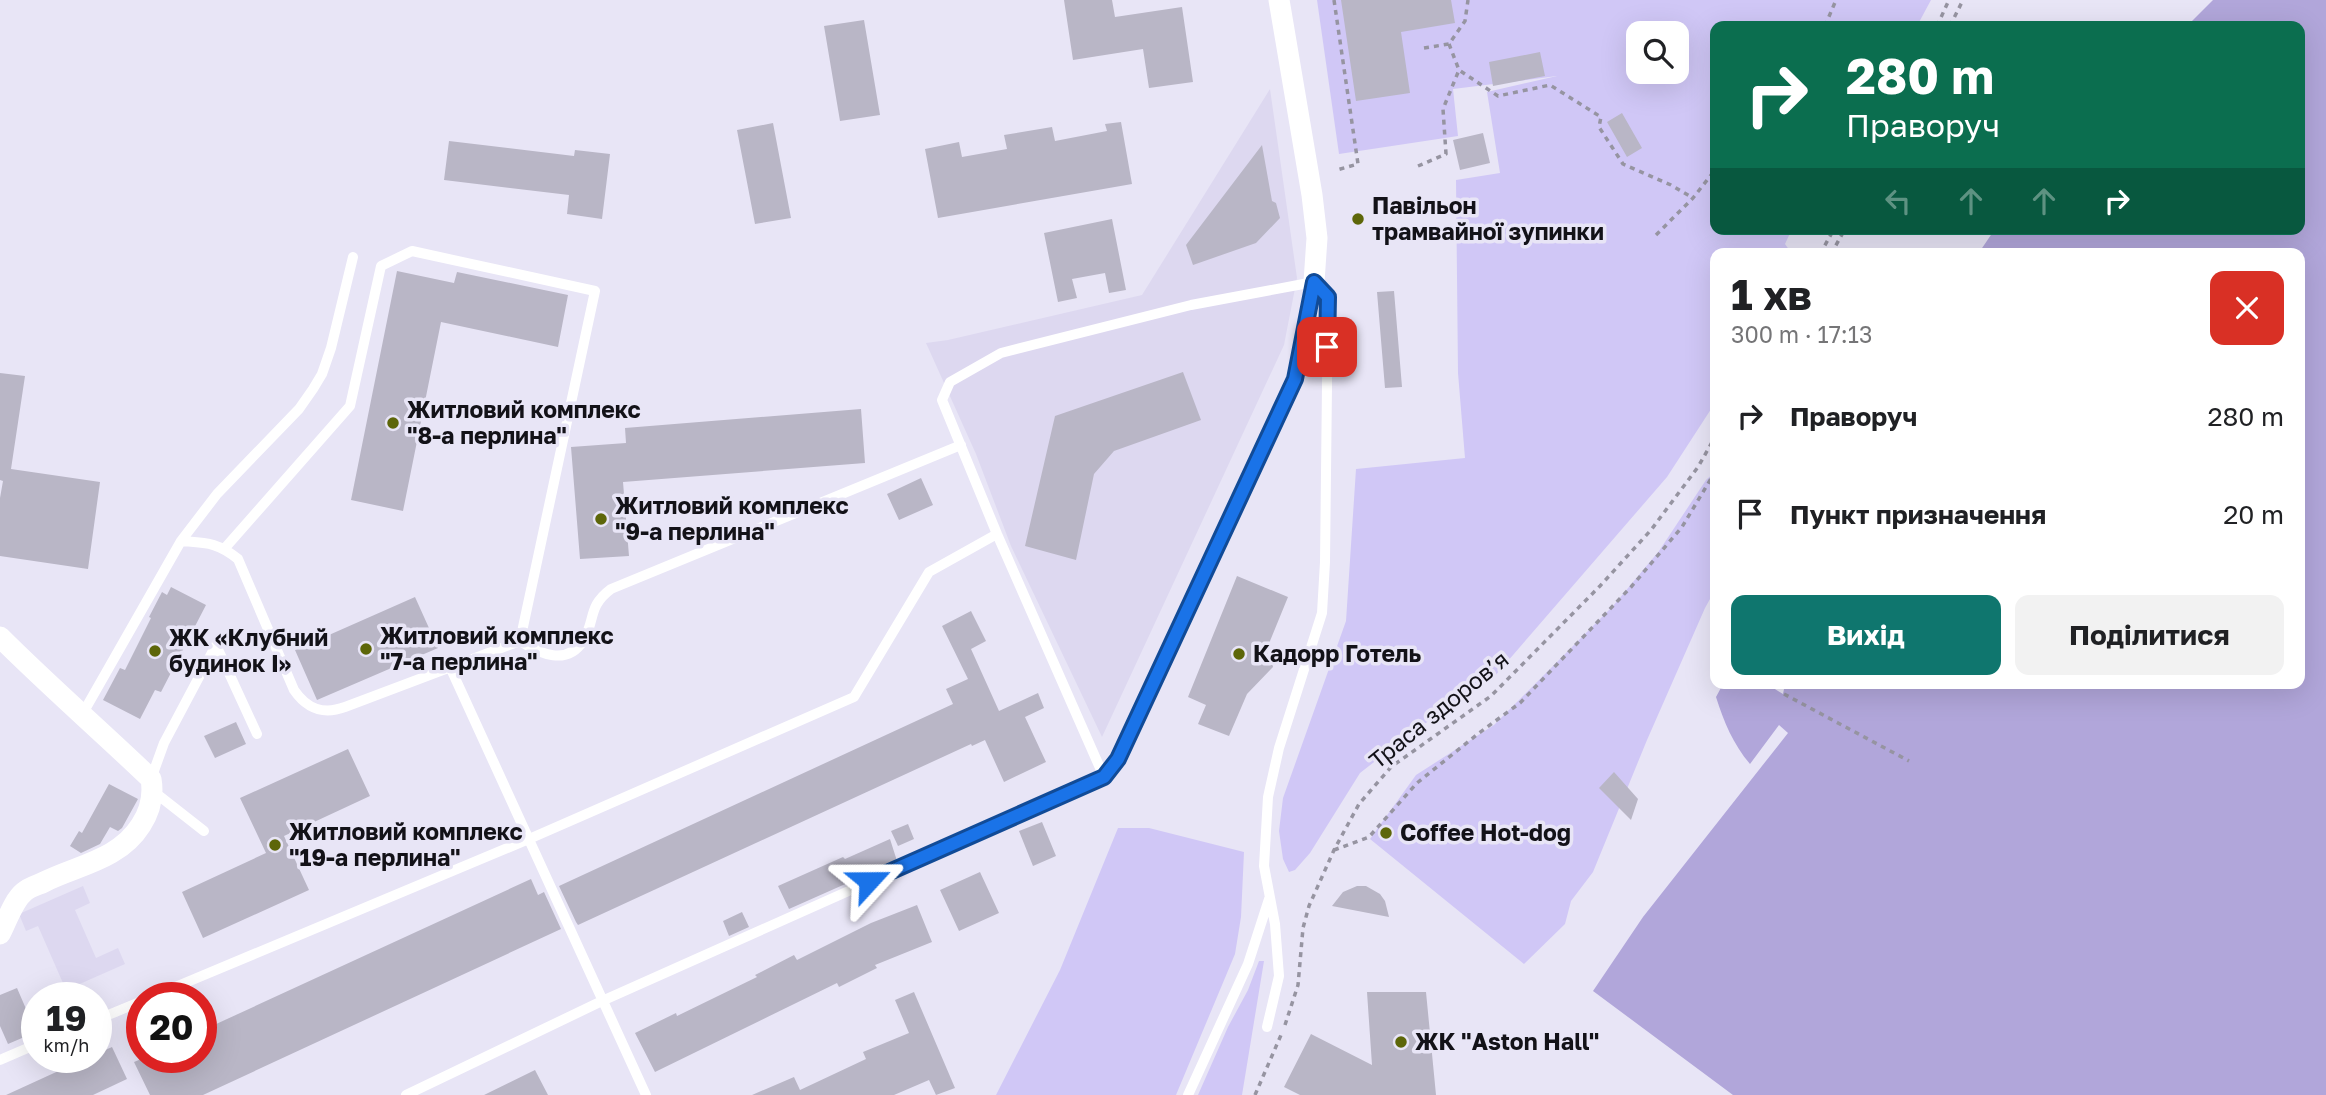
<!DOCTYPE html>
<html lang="uk">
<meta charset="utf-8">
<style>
:root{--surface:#fff;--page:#f2f2f2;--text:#202124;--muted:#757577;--accent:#0f766e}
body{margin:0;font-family:"Golos Text",sans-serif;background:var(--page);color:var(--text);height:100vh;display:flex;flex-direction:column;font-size:26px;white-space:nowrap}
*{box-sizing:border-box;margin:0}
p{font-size:23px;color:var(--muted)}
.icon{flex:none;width:38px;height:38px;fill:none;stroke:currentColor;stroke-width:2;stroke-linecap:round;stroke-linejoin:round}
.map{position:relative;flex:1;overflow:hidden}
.sheet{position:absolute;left:1710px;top:248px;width:595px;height:441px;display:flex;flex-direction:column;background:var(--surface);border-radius:14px;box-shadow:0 7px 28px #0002}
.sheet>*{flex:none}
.guide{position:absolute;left:1710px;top:21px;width:595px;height:214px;border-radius:14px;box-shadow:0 7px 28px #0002;background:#0b6e4f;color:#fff;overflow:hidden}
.tools{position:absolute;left:1626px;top:21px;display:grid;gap:14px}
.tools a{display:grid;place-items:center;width:63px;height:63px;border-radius:14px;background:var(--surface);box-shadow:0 7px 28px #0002;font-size:35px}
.speed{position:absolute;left:21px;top:982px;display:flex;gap:14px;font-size:35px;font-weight:700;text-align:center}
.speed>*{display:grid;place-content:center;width:91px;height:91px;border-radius:50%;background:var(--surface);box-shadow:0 7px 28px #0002;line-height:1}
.speed small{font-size:18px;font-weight:400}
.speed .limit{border:10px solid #d22;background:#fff;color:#111}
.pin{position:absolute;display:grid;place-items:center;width:60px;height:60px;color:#fff;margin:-30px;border-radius:14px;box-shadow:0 4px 10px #0006}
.me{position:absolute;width:77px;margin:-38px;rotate:66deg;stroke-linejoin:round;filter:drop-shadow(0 0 5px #0008)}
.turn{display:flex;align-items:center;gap:24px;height:147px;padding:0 21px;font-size:32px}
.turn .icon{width:91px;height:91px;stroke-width:2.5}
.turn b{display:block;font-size:49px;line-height:60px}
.lanes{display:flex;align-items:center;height:66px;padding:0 21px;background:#0003;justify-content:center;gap:35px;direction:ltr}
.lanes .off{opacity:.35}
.round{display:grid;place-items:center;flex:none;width:74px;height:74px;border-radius:14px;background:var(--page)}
.head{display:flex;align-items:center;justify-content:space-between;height:119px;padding:0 21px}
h1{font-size:42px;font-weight:700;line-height:52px}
.button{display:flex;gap:14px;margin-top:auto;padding:14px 21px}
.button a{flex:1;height:80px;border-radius:14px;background:var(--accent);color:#fff;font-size:28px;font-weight:700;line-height:80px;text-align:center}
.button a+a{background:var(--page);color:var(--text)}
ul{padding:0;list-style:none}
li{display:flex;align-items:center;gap:21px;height:98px;padding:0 21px}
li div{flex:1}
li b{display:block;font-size:26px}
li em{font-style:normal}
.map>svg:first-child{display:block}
.built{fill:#ddd8f0}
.green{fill:#d0c7f6;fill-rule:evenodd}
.water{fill:#b1a6da}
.building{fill:#b9b6c6}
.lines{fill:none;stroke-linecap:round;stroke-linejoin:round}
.path{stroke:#9694a1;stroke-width:3.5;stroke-dasharray:5 5;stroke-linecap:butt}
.lane{stroke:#fff;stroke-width:10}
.street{stroke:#fff;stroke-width:21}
.route-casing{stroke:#114b97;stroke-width:18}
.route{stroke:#1a73e8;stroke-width:12}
.poi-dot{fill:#5d6609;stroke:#e8e5f6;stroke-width:2.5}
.labels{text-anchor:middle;stroke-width:7;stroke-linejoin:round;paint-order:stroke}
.poi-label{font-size:23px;font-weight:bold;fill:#131218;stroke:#e8e5f6;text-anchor:start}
.street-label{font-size:23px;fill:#131218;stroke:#e8e5f6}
</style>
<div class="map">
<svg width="2326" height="1095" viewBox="0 0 2326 1095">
<rect width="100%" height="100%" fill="#e8e5f6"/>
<path class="built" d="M1270 89 1297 278 1284 345 1102 737 1011 546 976 454 926 343 948 340 1142 295Z
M83 886 90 903 75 910 96 958 118 948 125 964 66 990 38 926 26 931 19 914Z"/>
<path class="green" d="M1317 0H1931L1917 26H1715V229H1792L1785 244 1792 254H1715V403L1667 477 1494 677 1414 731 1360 773 1310 853 1295 870 1289 872 1283 859 1279 831 1283 798 1346 621 1356 469 1465 458 1458 373 1456 180 1500 173 1487 92 1557 76 1453 89 1458 136 1339 154ZM1638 33H1676V72H1638Z
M1715 472V590L1705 608 1647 740 1593 872 1571 901 1565 924 1524 964 1370 839 1416 775 1494 725 1613 606 1659 551 1706 480Z
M1118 828H1149L1244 852 1241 917 1235 954 1176 1095H996L1060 970Z
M1259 961H1264L1242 1095H1198L1228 1027 1248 990Z"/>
<path class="water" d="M2213 0H2326V1095H1733L1593 991 1643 917 1788 733 1779 725 1750 764C1733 744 1724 722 1716 697L1723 684H1767L1783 694 1785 684H2300V254H1978L1995 229H2300V26H2187Z"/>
<path class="building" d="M1064 0H1112L1115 17 1182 7 1193 82 1149 88 1143 49 1073 60Z
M1341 0H1451L1455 23 1401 32 1410 93 1356 101Z
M864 20 880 115 840 121 824 26Z
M1540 52 1545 76 1493 86 1489 62Z
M1622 113 1642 148 1627 157 1607 122Z
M1121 122 1132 184 938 218 925 149 959 142 962 157 1007 149 1004 135 1052 127 1055 141 1107 131 1105 124Z
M773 123 791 218 755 224 737 130Z
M1483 133 1490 163 1460 170 1453 140Z
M449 141 574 156 575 150 610 154 602 219 567 214 569 195 444 180Z
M1262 145 1272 201 1276 203 1280 218 1256 243 1193 265 1186 245Z
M1112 219 1126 290 1109 293 1105 273 1072 279 1077 298 1058 302 1044 233Z
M397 271 454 283 457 272 568 295 558 347 441 322 403 511 351 500Z
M1394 291 1402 387 1385 388 1377 292Z
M1183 372 1201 420 1114 451 1094 474 1076 560 1025 546 1055 416Z
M0 373 25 376 11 469 100 482 88 569 0 556V498L3 481 0 480Z
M861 409 865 463 623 482 629 556 580 559 571 447 626 443 625 428Z
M921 478 933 505 899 520 887 494Z
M1237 576 1288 597 1270 641 1273 667 1247 694 1229 736 1198 724 1206 705 1188 697Z
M171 587 206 605 161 692 155 690 140 719 103 700 120 668 125 670 151 618 149 617 162 592 167 595Z
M415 597 438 648 317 700 295 650Z
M971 611 986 641 971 649 999 711 1038 693 1044 708 1025 717 1046 762 1004 782 985 740 972 746 971 744 578 925 576 922 559 886 953 704 946 689 968 679 942 626Z
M236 722 246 744 215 758 204 736Z
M348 749 370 796 284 836 309 890 203 938 182 892 266 853 240 798Z
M1614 772 1638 799 1631 820 1599 788Z
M109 784 138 799 122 828 118 831 110 827 100 844 81 853 70 846 79 831 82 833Z
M1042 822 1056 856 1033 866 1019 831Z
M908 824 914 839 898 846 891 831Z
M890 839 897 861 789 909 778 886 843 857 845 859Z
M980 872 999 913 959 931 940 890Z
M531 879 538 895 544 892 561 929 203 1095H150L134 1062 146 1057H201V1031Z
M1357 886H1366L1380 894 1385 901 1389 917 1332 906 1343 892Z
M917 905 932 942 875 965 877 968 839 987 837 983 655 1072 635 1033 676 1013 677 1016 757 977 755 975 794 955 797 960 871 923Z
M742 912 749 927 729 936 723 921Z
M17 988 36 1032 8 1044 0 1026V995Z
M914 992 955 1088 936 1095 929 1080 894 1095H752L794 1077 800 1090 866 1059 863 1052 909 1033 895 1000Z
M1367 992H1426L1436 1095H1300L1284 1087 1311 1034 1372 1065Z
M112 1047 127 1079 93 1095H6L89 1057H96V1054Z
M535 1070 548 1095H484Z"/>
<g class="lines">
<path class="path" d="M1334 0 1358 164 1337 170
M1825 26 1836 0
M1937 26 1949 0
M1950 26 1963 0
M1449 44 1459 70 1498 96 1550 85 1601 117 1599 127 1623 164 1671 185 1693 198
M1424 48 1449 44 1465 21 1468 0
M1418 166 1446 154 1443 109 1459 70
M1656 235 1693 198 1715 170
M1820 254 1834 229
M1831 254 1845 229
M1784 694 1909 761
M1334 850 1369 837 1417 783 1479 733 1520 703 1631 587 1682 527 1715 472
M1285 1025 1298 985 1303 928 1309 906 1334 850 1359 804 1391 767 1491 696 1600 586 1651 530 1698 467 1715 437
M1255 1095 1281 1035"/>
<path class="lane" d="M181 541C206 543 217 542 238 559L294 690C307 709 323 715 345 707L520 641
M225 548 350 406 381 266 412 251 595 291 520 641
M520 641C540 654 567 666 583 641 596 620 587 607 611 589L961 445
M450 667 646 1095
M83 713 181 541 217 494 299 409 313 389 322 374 331 348 353 257
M1104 777 997 534 942 400 950 382 1001 353 1191 305 1314 282
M151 779 164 743 216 645 257 734
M153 791 204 831
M149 998 529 839 854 697 929 572 997 534
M96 1020 142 1001
M1267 1027 1279 976 1275 924 1264 866 1268 797 1279 748 1322 613 1325 562 1328 297 1314 282
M0 1060 37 1044
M406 1095 602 1001 1104 777 1118 759 1295 379 1314 282
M1188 1095 1248 964 1269 899"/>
<path class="street" d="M1279 0 1312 195 1317 238 1314 282
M0 637C49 686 101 731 151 779 154 796 150 811 141 825 119 860 78 865 44 882 38 885 29 887 24 892 13 901 7 921 0 934"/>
</g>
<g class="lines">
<defs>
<path id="route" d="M869 881 1104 777 1118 759 1295 379 1314 282 1328 297 1327 347"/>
</defs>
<use href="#route" class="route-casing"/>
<use href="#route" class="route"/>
</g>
<g class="poi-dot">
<circle cx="1358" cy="219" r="7"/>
<circle cx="393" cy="423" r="7"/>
<circle cx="601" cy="519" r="7"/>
<circle cx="366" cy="649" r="7"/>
<circle cx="155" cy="651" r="7"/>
<circle cx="1239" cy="654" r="7"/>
<circle cx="1386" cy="833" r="7"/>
<circle cx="275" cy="845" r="7"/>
<circle cx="1401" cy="1042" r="7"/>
</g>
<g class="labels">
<g class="poi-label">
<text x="1372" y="214">Павільон<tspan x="1372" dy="26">трамвайної зупинки</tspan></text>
<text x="407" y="418">Житловий комплекс<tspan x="407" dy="26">"8-а перлина"</tspan></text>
<text x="615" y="514">Житловий комплекс<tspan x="615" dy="26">"9-а перлина"</tspan></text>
<text x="380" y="644">Житловий комплекс<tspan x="380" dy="26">"7-а перлина"</tspan></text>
<text x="169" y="646">ЖК «Клубний<tspan x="169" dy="26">будинок I»</tspan></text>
<text x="1253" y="662">Кадорр Готель</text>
<text x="289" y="840">Житловий комплекс<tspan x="289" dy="26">"19-а перлина"</tspan></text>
<text x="1400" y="841">Coffee Hot-dog</text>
<text x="1415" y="1050">ЖК "Aston Hall"</text>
</g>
<g class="street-label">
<text transform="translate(1439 710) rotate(-39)" y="8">Траса здоров’я</text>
</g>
</g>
</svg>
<div class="tools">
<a><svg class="icon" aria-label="search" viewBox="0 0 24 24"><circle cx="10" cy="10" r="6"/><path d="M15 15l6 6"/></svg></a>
</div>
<div class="speed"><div>19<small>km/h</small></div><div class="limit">20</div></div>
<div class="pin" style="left:1327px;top:347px;background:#d93025"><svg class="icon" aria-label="arrive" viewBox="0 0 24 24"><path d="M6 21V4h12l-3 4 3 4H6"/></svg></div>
<svg class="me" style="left:869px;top:881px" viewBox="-20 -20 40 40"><path d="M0-17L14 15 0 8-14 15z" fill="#1a73e8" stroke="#fff" stroke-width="4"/></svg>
<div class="guide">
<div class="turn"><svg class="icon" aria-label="right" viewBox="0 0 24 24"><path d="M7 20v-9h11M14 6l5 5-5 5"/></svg><div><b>280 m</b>Праворуч</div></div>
<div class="lanes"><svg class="icon off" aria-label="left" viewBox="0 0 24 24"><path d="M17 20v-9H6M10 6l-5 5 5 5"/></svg><svg class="icon off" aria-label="ahead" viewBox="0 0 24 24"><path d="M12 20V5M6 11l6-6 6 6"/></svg><svg class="icon off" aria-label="ahead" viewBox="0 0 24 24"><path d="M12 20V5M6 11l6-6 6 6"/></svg><svg class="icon" aria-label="right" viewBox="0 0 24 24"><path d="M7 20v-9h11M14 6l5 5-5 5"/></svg></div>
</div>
<section class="sheet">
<div class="head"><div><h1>1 хв</h1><p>300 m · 17:13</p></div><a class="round" style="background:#d93025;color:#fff"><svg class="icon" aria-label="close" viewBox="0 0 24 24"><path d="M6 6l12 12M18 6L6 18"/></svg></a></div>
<ul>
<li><svg class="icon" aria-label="right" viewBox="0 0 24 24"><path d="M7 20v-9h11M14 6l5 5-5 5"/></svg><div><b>Праворуч</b></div><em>280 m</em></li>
<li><svg class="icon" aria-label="arrive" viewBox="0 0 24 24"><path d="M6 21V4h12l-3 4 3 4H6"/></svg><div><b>Пункт призначення</b></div><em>20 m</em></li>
</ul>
<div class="button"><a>Вихід</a><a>Поділитися</a></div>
</section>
</div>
